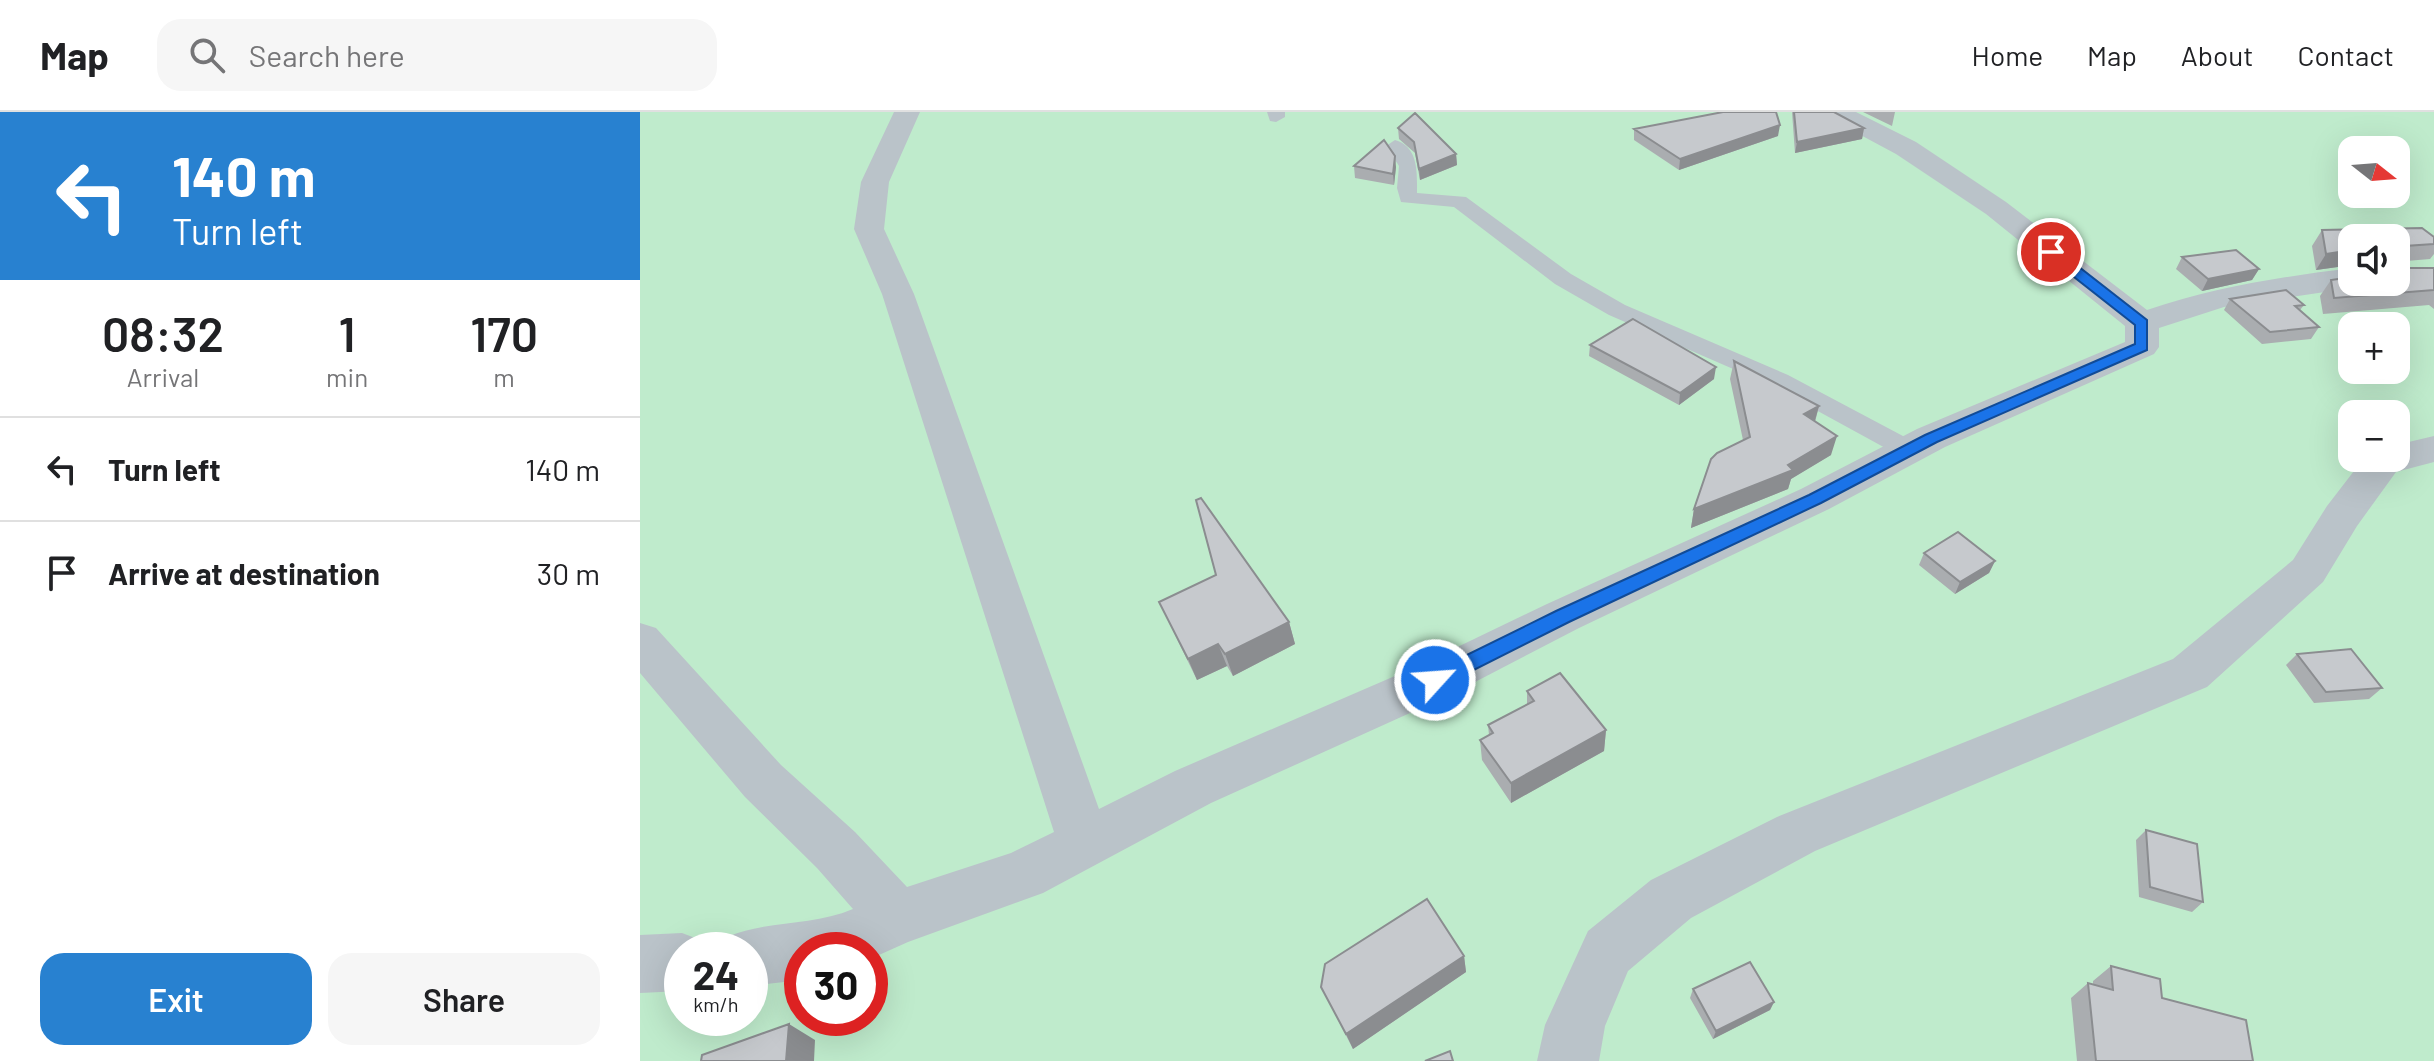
<!DOCTYPE html>
<meta charset="utf-8">
<style>
:root{--surface:#fff;--page:#f6f6f6;--text:#202124;--muted:#757577;--line:#e0e0e0;--accent:#2881d0}
body{margin:0;font-family:Barlow,sans-serif;background:var(--page);color:var(--text);height:100vh;display:flex;flex-direction:column;font-size:30px;white-space:nowrap}
*{box-sizing:border-box;margin:0}
p{font-size:26px;color:var(--muted)}
.icon{flex:none;width:44px;height:44px;fill:none;stroke:currentColor;stroke-width:2;stroke-linecap:round;stroke-linejoin:round}
.map{position:relative;flex:1;overflow:hidden}
.sheet{display:flex;flex-direction:column;background:var(--surface);width:640px}
.sheet>*{flex:none}
.hud{background:#2881d0;color:#fff;overflow:hidden}
.needle{width:52px;rotate:107deg}
.tools{position:absolute;left:1698px;top:24px;display:grid;gap:16px}
.tools a{display:grid;place-items:center;width:72px;height:72px;border-radius:16px;background:var(--surface);box-shadow:0 8px 32px #0002;font-size:40px}
.speed{position:absolute;left:24px;top:820px;display:flex;gap:16px;font-size:40px;font-weight:700;text-align:center}
.speed>*{display:grid;place-content:center;width:104px;height:104px;border-radius:50%;background:var(--surface);box-shadow:0 8px 32px #0002;line-height:1}
.speed small{font-size:20px;font-weight:400}
.speed .limit{border:12px solid #d22;background:#fff;color:#111}
.pin{position:absolute;display:grid;place-items:center;width:68px;height:68px;color:#fff;margin:-34px;border:4px solid #fff;border-radius:50%;box-shadow:0 2px 8px #0007}
.me{position:absolute;width:88px;margin:-44px;rotate:64deg;stroke-linejoin:round;filter:drop-shadow(0 0 6px #0008)}
.turn{display:flex;align-items:center;gap:28px;height:168px;padding:0 40px;font-size:36px}
.turn .icon{width:104px;height:104px;stroke-width:2.5}
.turn b{display:block;font-size:56px;line-height:68px}
.eta{display:flex;justify-content:space-evenly;align-items:center;height:136px;text-align:center}
.eta b{font-size:48px;font-weight:600;line-height:56px}
.cta{display:flex;gap:16px;margin-top:auto;padding:16px 40px}
.cta a{flex:1;height:92px;border-radius:24px;background:var(--accent);color:#fff;font-size:32px;font-weight:600;line-height:92px;text-align:center}
.cta a+a{background:var(--page);color:var(--text)}
ul{padding:0;list-style:none}
li{display:flex;align-items:center;gap:24px;height:104px;padding:0 40px;border-top:2px solid var(--line)}
li div{flex:1}
li b{display:block;font-size:30px}
li em{font-style:normal}
header{display:flex;align-items:center;gap:48px;box-sizing:border-box;height:112px;padding:0 40px;background:var(--surface);border-bottom:2px solid var(--line)}
header strong{font-size:38px}
nav{display:flex;gap:44px;margin-inline-start:auto;font-size:28px}
.search{width:560px;height:72px;background:var(--page);display:flex;align-items:center;gap:20px;box-sizing:border-box;padding:0 28px;border-radius:24px;color:var(--muted);font-size:30px}
main{display:flex;flex:1;min-height:0}
.map>svg:first-child{display:block}
.green{fill:#bfebcc;fill-rule:evenodd}
.lines{fill:none;stroke-linecap:round;stroke-linejoin:round}
.lane{fill:#bac3c9;fill-rule:evenodd}
.street{fill:#bac3c9;fill-rule:evenodd}
.wall{fill:#aaadb0}
.shaded-wall{fill:#8b8d90}
.building{fill:#c6c9cd;stroke:#8b8d90;stroke-width:2}
.route{fill:#1a73e8;stroke:#114b97;stroke-width:2}
</style>
<header>
<strong>Map</strong>
<div class="search"><svg class="icon" aria-label="search" viewBox="0 0 24 24"><circle cx="10" cy="10" r="6"/><path d="M15 15l6 6"/></svg>Search here</div>
<nav><a>Home</a><a>Map</a><a>About</a><a>Contact</a></nav>
</header>
<main>
<section class="sheet">
<div class="hud">
<div class="turn"><svg class="icon" aria-label="left" viewBox="0 0 24 24"><path d="M17 20v-9H6M10 6l-5 5 5 5"/></svg><div><b>140 m</b>Turn left</div></div>
</div>
<div class="eta">
<div><b>08:32</b><p>Arrival</p></div>
<div><b>1</b><p>min</p></div>
<div><b>170</b><p>m</p></div>
</div>
<ul>
<li><svg class="icon" aria-label="left" viewBox="0 0 24 24"><path d="M17 20v-9H6M10 6l-5 5 5 5"/></svg><div><b>Turn left</b></div><em>140 m</em></li>
<li><svg class="icon" aria-label="arrive" viewBox="0 0 24 24"><path d="M6 21V4h12l-3 4 3 4H6"/></svg><div><b>Arrive at destination</b></div><em>30 m</em></li>
</ul>
<div class="cta"><a>Exit</a><a>Share</a></div>
</section>
<div class="map">
<svg width="1794" height="949" viewBox="0 0 1794 949">
<rect width="100%" height="100%" fill="#f0eeee"/>
<path class="green" d="M0 0H1794V949H0ZM1712 38H1756V82H1712ZM1712 126H1756V170H1712ZM1712 214H1756V258H1712ZM1712 302H1756V346H1712ZM42 838H110V906H42ZM162 838H230V906H162Z"/>
<g class="lines">
<path class="lane" d="M627 0H645V5L636 10 630 9Z
M755 28C779 35 777 61 777 81L826 85 931 162 985 193 1148 263 1278 332 1282 338 1278 344 1269 347 1260 344 1130 273 969 203 915 172 814 95 761 90 757 76 759 54 746 34Z"/>
<path class="street" d="M254 0H280L249 70 244 117 274 182 459 697 535 659 778 554 907 492 1161 377 1277 317 1485 230V214L1346 102 1256 42 1187 5 1183 0H1216L1276 30 1366 90 1507 198C1576 175 1640 165 1712 156V170H1725L1712 176 1584 195 1519 216V235L1514 242 1305 335 1189 397 939 516 812 582 571 691 403 781 268 830 230 847V838H162V868L110 874V838H84L89 824C130 808 173 814 213 797L177 756 105 685 0 561V511L16 516 141 653 215 720 267 775 371 741 414 720 242 182 214 117 221 70Z
M1794 324V350L1756 360 1717 414 1683 470 1567 575 1175 739 1051 806 988 859 965 914 959 949H897L905 913 948 819 1011 768 1137 705 1533 547 1653 448 1687 394 1724 346H1756V333Z
M42 821 63 829 66 838H42V879L0 881V823Z"/>
</g>
<path class="wall" d="M1152 0H1194L1224 16 1222 27 1155 41Z
M1223 0H1255L1252 14Z
M758 16 816 42 817 53 780 68 775 41 759 27Z
M994 17 1138 24 1039 58 994 28Z
M714 54 756 55 754 73 715 66Z
M1682 118 1794 125V142L1790 147 1766 149V156H1794V197L1789 193 1683 202 1680 184 1691 168 1756 170 1712 126V153L1676 158 1672 134Z
M1542 145 1619 157 1612 168 1562 179 1536 157Z
M1590 187 1664 193 1660 198 1679 215 1671 227 1622 232 1584 198Z
M950 233 1074 267 1039 293 949 244Z
M1094 249 1179 294 1175 310 1191 343 1151 367 1148 377 1051 416 1054 397 1103 328 1090 267Z
M1284 441 1355 449 1349 461 1315 482 1279 453Z
M519 490 649 510 655 532 593 564 587 554 557 568Z
M1657 542 1742 576 1729 587 1674 591 1646 553Z
M887 579 966 618 964 639 871 691 842 648 840 628 849 623 848 613 887 593Z
M1506 718 1563 790 1552 800 1499 785 1496 728Z
M824 844 826 860 713 937 681 875Z
M1471 854 1522 886 1613 949H1437L1431 886 1448 871 1453 872V869Z
M1053 877 1134 890 1130 898 1073 927 1050 886Z"/>
<path class="shaded-wall" d="M1140 13 1138 24 1039 58 1040 47Z
M1224 16 1222 27 1155 41 1157 30Z
M816 42 817 53 780 68 779 57Z
M755 44 756 55 754 73 753 62Z
M1712 138V153L1676 158 1686 142Z
M1619 157 1612 168 1562 179 1568 167Z
M1076 255 1074 267 1039 293 1040 281Z
M1179 294 1174 312 1164 302Z
M1197 324 1191 343 1151 367 1148 377 1051 416 1054 397 1148 353Z
M1355 449 1349 461 1315 482 1320 470Z
M649 510 655 532 593 564 585 542Z
M578 532 587 554 557 568 548 547Z
M966 618 964 639 871 691V671Z
M824 844 826 860 713 937 706 922Z
M1134 890 1130 898 1073 927 1076 919Z
M149 912 175 928 174 949H146Z"/>
<path class="building" d="M1083 0H1136L1140 13 1040 47 994 17Z
M1154 0H1194L1224 16 1157 30Z
M775 1 816 42 779 57 774 30 758 16Z
M744 28 755 44 753 62 714 54Z
M1782 116 1794 125V132L1765 134 1766 156H1794V178L1694 186 1691 168 1712 165V170H1756V126H1712V138L1686 142 1682 118Z
M1596 138 1619 157 1568 167 1542 145Z
M1646 178 1664 193 1655 194 1679 215 1630 220 1590 187Z
M993 207 1076 255 1040 281 950 233Z
M1094 249 1179 294 1164 302 1197 324 1148 353 1153 358 1054 397 1071 347 1077 341 1110 325Z
M561 386 649 510 585 542 578 532 548 547 519 490 576 463 556 388Z
M1318 420 1355 449 1320 470 1284 441Z
M1711 537 1742 576 1686 580 1657 542Z
M920 561 966 618 871 671 840 628 853 621 848 613 894 589 887 579Z
M1506 718 1557 732 1563 790 1510 775Z
M787 787 824 844 706 922 681 875 685 852Z
M1110 850 1134 890 1076 919 1053 877Z
M1471 854 1520 867 1522 886 1606 908 1613 949H1456L1448 871 1473 878Z
M149 912 146 949H61L62 943Z
M810 939 813 949H785Z"/>
<path class="route" d="M1406 137H1416L1507 208V238L1297 330 1181 391 929 510 802 574H788L785 568 788 562 916 499 1169 383 1285 323 1495 232V213L1406 143Z"/>
</svg>
<div class="tools">
<a><svg class="needle" viewBox="-14 -14 28 28"><path d="M0-13l5 13h-10z" fill="#e53935"/><path d="M0 13l5-13h-10z" fill="#757577"/></svg></a>
<a><svg class="icon" aria-label="sound" viewBox="0 0 24 24"><path d="M4 9h4l5-4v14l-5-4H4zM17 9q2 3 0 6"/></svg></a>
<a>+</a>
<a>−</a>
</div>
<div class="speed"><div>24<small>km/h</small></div><div class="limit">30</div></div>
<div class="pin" style="left:1411px;top:140px;background:#d93025"><svg class="icon" aria-label="arrive" viewBox="0 0 24 24"><path d="M6 21V4h12l-3 4 3 4H6"/></svg></div>
<svg class="me" style="left:795px;top:568px" viewBox="-20 -20 40 40"><circle r="17" fill="#1a73e8" stroke="#fff" stroke-width="3"/><path d="M0-11L8 9 0 5-8 9z" fill="#fff"/></svg>
</div>
</main>
